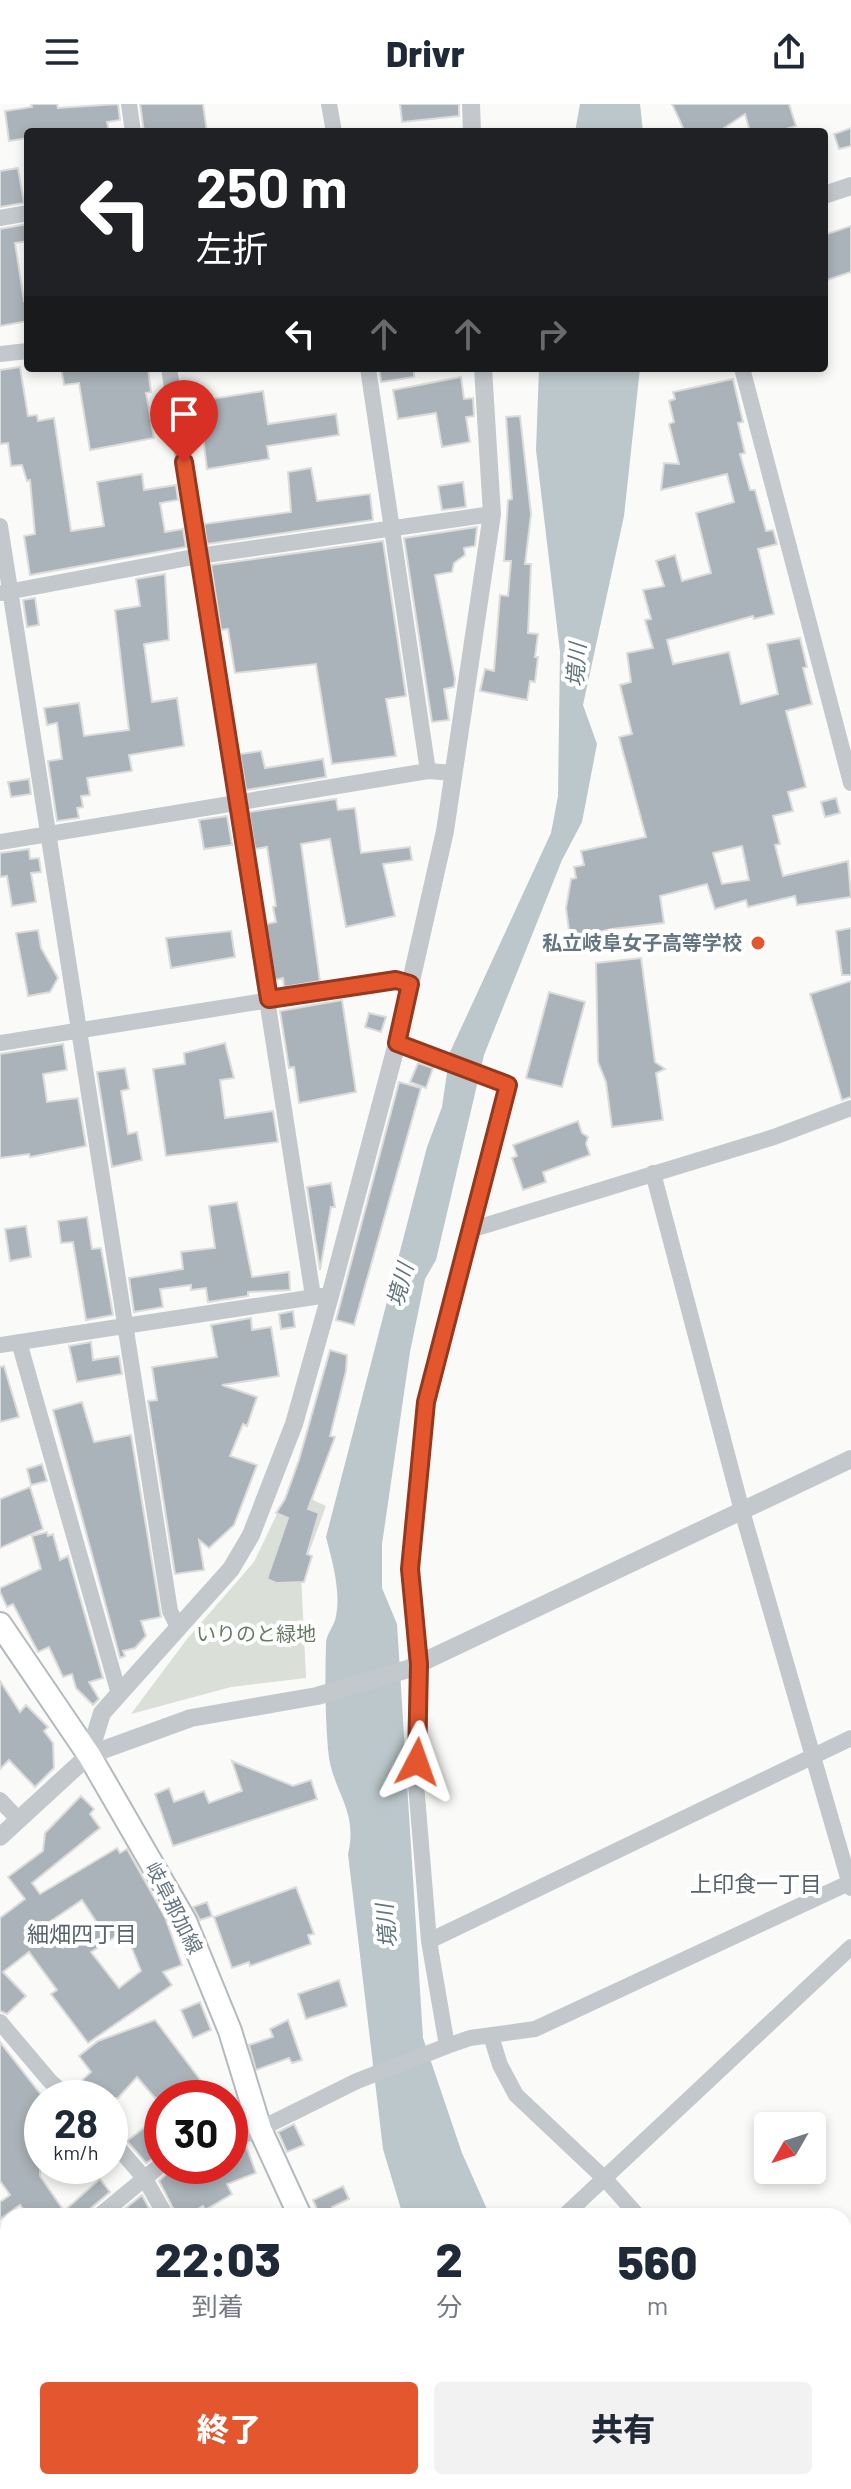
<!DOCTYPE html>
<html lang="ja">
<meta charset="utf-8">
<style>
:root{--surface:#fff;--page:#f2f2f3;--text:#1f2937;--muted:#747a83;--accent:#e4572e}
body{margin:0;font-family:Barlow,"Noto Sans JP",sans-serif;background:var(--page);color:var(--text);height:100vh;display:flex;flex-direction:column;font-size:30px;white-space:nowrap}
*{box-sizing:border-box;margin:0}
p{font-size:26px;color:var(--muted)}
.icon{flex:none;width:44px;height:44px;fill:none;stroke:currentColor;stroke-width:2;stroke-linecap:round;stroke-linejoin:round}
.map{position:relative;flex:1;overflow:hidden}
.sheet{position:absolute;left:0px;top:2104px;width:852px;height:282px;display:flex;flex-direction:column;background:var(--surface);border-radius:24px 24px 0 0;box-shadow:0 4px 12px #0003}
.sheet>*{flex:none}
.guide{position:absolute;left:24px;top:24px;width:804px;height:244px;border-radius:8px;box-shadow:0 4px 12px #0003;background:#202124;color:#fff;overflow:hidden}
.needle{width:52px;rotate:231deg}
.fabs{position:absolute;left:754px;top:2008px;display:grid;gap:16px}
.fabs a{display:grid;place-items:center;width:72px;height:72px;border-radius:8px;background:var(--surface);box-shadow:0 4px 12px #0003;font-size:40px}
.speed{position:absolute;left:24px;top:1976px;display:flex;gap:16px;font-size:40px;font-weight:700;text-align:center}
.speed>*{display:grid;place-content:center;width:104px;height:104px;border-radius:50%;background:var(--surface);box-shadow:0 4px 12px #0003;line-height:1}
.speed small{font-size:20px;font-weight:400}
.speed .limit{border:12px solid #d22;background:#fff;color:#111}
.pin{position:absolute;display:grid;place-items:center;width:68px;height:68px;color:#fff;margin:-82px -34px;border-radius:50% 50% 50% 0;rotate:-45deg;box-shadow:0 0 8px #0007}
.pin .icon{rotate:45deg}
.me{position:absolute;width:88px;margin:-44px;rotate:4deg;stroke-linejoin:round;filter:drop-shadow(0 0 6px #0008)}
.turn{display:flex;align-items:center;gap:28px;height:168px;padding:0 40px;font-size:36px}
.turn .icon{width:104px;height:104px;stroke-width:2.5}
.turn b{display:block;font-size:56px;line-height:68px}
.lanes{display:flex;align-items:center;height:76px;padding:0 40px;background:#0003;justify-content:center;gap:40px;direction:ltr}
.lanes .off{opacity:.35}
.eta{display:flex;justify-content:space-evenly;align-items:center;height:136px;text-align:center}
.eta b{font-size:48px;font-weight:800;line-height:56px}
.action{display:flex;gap:16px;margin-top:auto;padding:16px 40px}
.action a{flex:1;height:92px;border-radius:8px;background:var(--accent);color:#fff;font-size:32px;font-weight:800;line-height:92px;text-align:center}
.action a+a{background:var(--page);color:var(--text)}
header{display:flex;justify-content:space-between;align-items:center;height:104px;padding:0 40px;background:var(--surface);font-size:36px;font-weight:800}
.map>svg:first-child{display:block}
.park{fill:#dadfd7}
.water{fill:#bbc7cb}
.building{fill:#aab3b9;stroke:#dcdcda;stroke-width:2;fill-rule:evenodd}
.lines{fill:none;stroke-linecap:round;stroke-linejoin:round}
.secondary-casing{stroke:#b3babf;stroke-width:26}
.minor{stroke:#c3c8cc;stroke-width:16}
.tertiary{stroke:#c3c8cc;stroke-width:18}
.secondary{stroke:#fff;stroke-width:22}
.route-casing{stroke:#94391e;stroke-width:20}
.route{stroke:#e4572e;stroke-width:14}
.poi-dot{fill:#e4572e;stroke:#fff;stroke-width:3}
.labels{text-anchor:middle;stroke-width:8;stroke-linejoin:round;paint-order:stroke}
.poi-label{font-size:20px;font-weight:bold;fill:#657683;stroke:#fff;text-anchor:end}
.park-label{font-size:20px;fill:#687a64;stroke:#fff}
.street-label{font-size:20px;fill:#657683;stroke:#fff}
.water-label{font-size:22px;font-style:italic;fill:#60757c;stroke:#fff}
.neighbourhood-label{font-size:22px;fill:#57646e;stroke:#fff}
</style>
<header><svg class="icon" aria-label="menu" viewBox="0 0 24 24"><path d="M4 6h16M4 12h16M4 18h16"/></svg>Drivr<svg class="icon" aria-label="share" viewBox="0 0 24 24"><path d="M12 15V3M7 8l5-5 5 5M5 13v7h14v-7"/></svg></header>
<div class="map">
<svg width="851" height="2385" viewBox="0 0 851 2385">
<rect width="100%" height="100%" fill="#fafaf8"/>
<path class="park" d="M289 1385 326 1402 301 1470 306 1574 231 1583 131 1610 187 1535 254 1458Z"/>
<path class="water" d="M580 0H640L643 28H575Z
M539 264H640L624 412 583 601 597 640 582 718 562 756 484 951 436 1156 425 1175 410 1248 382 1440V1484L397 1520 423 1934 462 2049 490 2112H403L383 2045 348 1750C359 1705 331 1687 328 1645 325 1610 325 1574 326 1540 326 1529 335 1522 336 1512 341 1486 332 1457 326 1433L427 1043 442 1003 450 948 551 729 558 692 560 548 536 346Z
M544 2378H634L638 2385H548Z"/>
<path class="building" d="M31 0H57L58 4 118 0 120 16 107 18 109 28H28V34L9 37 5 7 32 3Z
M140 0H203L207 28H144Z
M400 0H459V12L402 18Z
M672 0H789L796 22 776 28H750L745 10 718 28H685Z
M851 24V42L839 45 834 30Z
M18 64 24 99 0 103V67Z
M27 120 28 137 15 139 24 197H28V217L0 222V125Z
M851 122V168L824 177V131Z
M20 263 28 312 37 311 38 317 54 314 71 427 104 422 97 378 142 370 144 386 176 381 178 396 160 399 165 428 183 425 186 443 30 471 24 432 35 430 30 376 27 377 22 361 11 362 8 339 0 340V266Z
M61 264H148L151 288 146 289 154 334 90 346 79 279 64 281Z
M379 264H414V273L381 278Z
M461 273 464 295 473 294 474 312 466 313 470 338 442 343 436 309 398 315 393 286Z
M733 275 743 318 738 319 745 349 740 350 750 386H755L766 427 773 426 777 440 758 445 774 510 754 515 753 512 667 536 673 560 729 548 741 600 778 590 767 540 800 534 807 563 803 564 812 600 786 607 806 683 788 688 793 707 773 712 780 740 775 741 783 772 848 757 851 793 797 801 795 792 748 803 746 796 715 805 707 780 660 792 664 819 612 825 570 834 566 804 571 775 576 774 574 763 584 761 581 747 646 733 619 633 632 630 620 581 631 578 627 549 653 544 645 516 651 515 643 486 664 482 656 457 675 451 682 477 711 469 696 409 734 398 727 370 661 386 664 359 679 360 669 320 674 318 669 297 675 295 673 288ZM742 742 749 776 722 780 713 749Z
M263 287 268 320 336 310 339 331 267 342 269 355 207 365 201 317 189 319 186 299Z
M520 312 531 410 525 460H531L528 529 538 530 535 553H538L535 578 530 577 527 596 480 587 485 565 494 567 500 491 508 492 511 457H504L508 396 512 395 506 313Z
M311 364 317 397 370 390 373 416 207 440 204 420 291 408 288 368Z
M463 378 466 403 442 406 438 382Z
M477 423 475 442 464 444 465 451 454 459 452 468 435 471 455 575 454 583 444 585 449 616 432 618 404 434Z
M383 437 406 592 386 595 396 652 332 660 316 560 235 569 228 525 221 526 211 461Z
M165 470 169 536 144 540 152 598 177 594 184 642 129 651 132 667 87 674 90 691 81 692 83 703 77 704 79 714 57 717 48 657 62 655 57 619 47 621 44 604 79 599 84 632 129 626 115 506 140 502 136 475Z
M35 494 39 521 27 523 23 496Z
M261 647 265 664 323 655 326 673 246 686 240 650Z
M29 675 31 690 11 693 8 678Z
M836 694 840 709 825 713 821 698Z
M336 695 338 706 355 704 361 749 410 743 412 756 383 760 395 812 346 823 330 735 301 740 320 877 284 883 283 874 275 876 266 820 276 818 273 803 276 802 267 743 255 745 249 708Z
M227 712 232 741 204 745 199 716Z
M29 745 30 755 39 754 41 768 31 769 36 798 12 802 7 772 0 773V749Z
M851 824V871H842L836 827Z
M38 826 41 844 58 874 50 888 28 892 16 829Z
M231 827 235 853 171 864 166 834Z
M641 854 655 958 665 965 656 969 663 1016 612 1023 606 978 598 958 596 859Z
M851 877V993L842 996 810 890Z
M549 888 585 898 562 983 526 974Z
M342 896 356 988 299 999 294 963 289 964 280 907Z
M369 909 386 913 381 928 365 923Z
M225 939 234 974 220 976 225 1014 273 1007 278 1038 166 1052 153 965 185 960 184 949Z
M63 940 67 966 43 970 47 998 78 994 86 1042 30 1053 29 1050 0 1054V950Z
M418 959 433 964 426 984 410 978Z
M125 964 129 985 121 987 128 1030 137 1028 142 1056 112 1063 97 968Z
M399 978 421 984 354 1221 336 1216Z
M578 1017 582 1029 588 1033 586 1040 590 1051 543 1068 546 1078 523 1086 512 1054 517 1052 513 1041Z
M331 1079 335 1103H331L320 1166 307 1083Z
M237 1098 252 1173 289 1168 290 1186 248 1188V1192L208 1198 206 1184 191 1186V1181L160 1185 163 1203 134 1208 129 1174 183 1165 181 1148 215 1144 209 1102Z
M87 1113 92 1145 101 1144 113 1211 86 1216 73 1138 61 1139 58 1117Z
M26 1122 31 1153 10 1157 5 1125Z
M293 1207 295 1223 281 1225 279 1210Z
M251 1214 252 1226 271 1223 279 1272 222 1281 257 1293 247 1322 243 1320 230 1352 257 1361 234 1421 209 1444 199 1436 204 1466 175 1470 148 1297 157 1296 152 1263 217 1253 211 1221Z
M91 1238 93 1256 119 1252 122 1270 77 1278 69 1242Z
M330 1246 347 1251 346 1267 330 1332 335 1333 308 1405 319 1409 307 1450 312 1452 304 1478 276 1479 267 1475 288 1414 276 1409 285 1395 299 1356Z
M4 1262 19 1313 0 1318V1263Z
M82 1298 94 1338 131 1331 161 1513 141 1517 146 1532 135 1544 123 1547 125 1552 120 1554 53 1306Z
M42 1360 47 1377 31 1381 27 1365Z
M30 1383 43 1425 0 1444V1395Z
M47 1428 48 1432 53 1430 60 1456 68 1452 103 1574 89 1578 99 1595 93 1601 76 1584 72 1570 63 1573 49 1543 38 1548 13 1500 7 1503 0 1488V1484L41 1465 32 1432Z
M0 1577 20 1608 26 1601 48 1623 44 1627 53 1639 54 1664 35 1683 9 1656 0 1665Z
M232 1657 293 1682 311 1676 317 1695 173 1742 155 1690 169 1684 174 1698 204 1687 209 1699 242 1687Z
M81 1692 94 1705 90 1710 100 1724 32 1779 40 1790 117 1744 120 1749 127 1745 165 1813 182 1861 163 1868 172 1881 88 1939 51 1890 57 1886 29 1848 3 1868 26 1892 7 1910 0 1907V1814L25 1795 8 1773 43 1747 45 1729ZM82 1796 99 1822 63 1844 45 1821ZM125 1827 141 1867 119 1884 91 1848Z
M296 1783 314 1830 308 1831 311 1840 250 1862 249 1858 232 1864 214 1813Z
M207 1798 212 1812 200 1816 193 1803Z
M339 1876 347 1902 306 1915 298 1890Z
M200 1898 211 1926 193 1934 181 1906Z
M155 1916 214 1994H155L137 1973 118 1994H79L74 1984 91 1968 79 1952 98 1937Z
M288 1916 302 1956 292 1959 289 1954 256 1966 249 1941 273 1933 270 1925Z
M0 1938 42 1992 40 2072 64 2107 100 2075 110 2088 91 2104 88 2112H28L20 2101 0 2115V2098L10 2091 0 2077Z
M162 2010V2049L146 2059 127 2037Z
M294 2020 304 2041 287 2048 278 2028Z
M246 2042 256 2069 227 2080 232 2090 205 2106 203 2102 187 2112H177L159 2077 175 2062H230V2047Z
M343 2082 349 2095 332 2103 336 2112H320L313 2096Z
M142 2091 153 2112H116Z"/>
<g class="lines">
<defs>
<path id="secondary" d="M0 1520 89 1651 185 1817 230 1927 260 2025 300 2112
M444 2378 448 2385"/>
</defs>
<use href="#secondary" class="secondary-casing"/>
<path class="minor" d="M129 0 133 28
M329 0 334 28
M0 114 28 109
M0 250 28 247
M169 264 313 1192
M368 264 428 667
M742 264 851 679
M0 422 170 1507 178 1523
M2 489 199 452 492 410
M0 738 428 667 454 669
M0 939 396 876 410 880
M397 939 508 981 426 1298 413 1417 410 1465 420 1615 416 1680 429 1837 447 1942
M653 1069 742 1407 851 1784
M470 1126 774 1033 851 1004
M19 1238 119 1590
M0 1241 321 1192
M0 1696 18 1715
M429 1837 851 1634
M0 1918 49 1976 68 1994
M491 1932 500 1961 516 1991 606 2076 638 2112
M110 2034 145 2075 166 2112
M230 2036 260 2025 357 1977 447 1942 470 1934 535 1925 851 1778
M99 2112 162 2060
M564 2112 851 1843
M844 2189 851 2182
M0 2226 8 2208
M844 2343 851 2351
M672 2378 676 2385
M341 2385 359 2378"/>
<path class="tertiary" d="M471 0 472 28
M824 91 851 82
M89 1651 102 1609 231 1465 251 1431 294 1320 330 1192 397 939 445 727 492 410 483 264
M0 1733 89 1651 191 1614 317 1592 408 1565 851 1355"/>
<use href="#secondary" class="secondary"/>
</g>
<g class="lines">
<defs>
<path id="route" d="M184 358 269 895 396 876 410 880 397 939 508 981 426 1298 410 1465 419 1560 417 1658"/>
</defs>
<use href="#route" class="route-casing"/>
<use href="#route" class="route"/>
</g>
<circle class="poi-dot" cx="758" cy="839" r="8"/>
<g class="labels">
<g class="poi-label">
<text x="742" y="846">私立岐阜女子高等学校</text>
</g>
<g class="park-label">
<text x="256" y="1537">いりのと緑地</text>
</g>
<g class="street-label">
<text transform="translate(174 1804) rotate(63)" y="7">岐阜那加線</text>
</g>
<g class="water-label">
<text transform="translate(576 561) rotate(-86)" y="8">境川</text>
<text transform="translate(400 1181) rotate(-75)" y="8">境川</text>
<text transform="translate(386 1822) rotate(-95)" y="8">境川</text>
</g>
<g class="neighbourhood-label">
<text x="756" y="1788">上印食一丁目</text>
<text x="82" y="1838">細畑四丁目</text>
</g>
</g>
</svg>
<div class="fabs">
<a><svg class="needle" viewBox="-14 -14 28 28"><path d="M0-13l5 13h-10z" fill="#e53935"/><path d="M0 13l5-13h-10z" fill="#747a83"/></svg></a>
</div>
<div class="speed"><div>28<small>km/h</small></div><div class="limit">30</div></div>
<div class="pin" style="left:184px;top:358px;background:#d93025"><svg class="icon" aria-label="arrive" viewBox="0 0 24 24"><path d="M6 21V4h12l-3 4 3 4H6"/></svg></div>
<svg class="me" style="left:417px;top:1658px" viewBox="-20 -20 40 40"><path d="M0-17L14 15 0 8-14 15z" fill="#e4572e" stroke="#fff" stroke-width="4"/></svg>
<div class="guide">
<div class="turn"><svg class="icon" aria-label="left" viewBox="0 0 24 24"><path d="M17 20v-9H6M10 6l-5 5 5 5"/></svg><div><b>250 m</b>左折</div></div>
<div class="lanes"><svg class="icon" aria-label="left" viewBox="0 0 24 24"><path d="M17 20v-9H6M10 6l-5 5 5 5"/></svg><svg class="icon off" aria-label="ahead" viewBox="0 0 24 24"><path d="M12 20V5M6 11l6-6 6 6"/></svg><svg class="icon off" aria-label="ahead" viewBox="0 0 24 24"><path d="M12 20V5M6 11l6-6 6 6"/></svg><svg class="icon off" aria-label="right" viewBox="0 0 24 24"><path d="M7 20v-9h11M14 6l5 5-5 5"/></svg></div>
</div>
<section class="sheet">
<div class="eta">
<div><b>22:03</b><p>到着</p></div>
<div><b>2</b><p>分</p></div>
<div><b>560</b><p>m</p></div>
</div>
<div class="action"><a>終了</a><a>共有</a></div>
</section>
</div>
